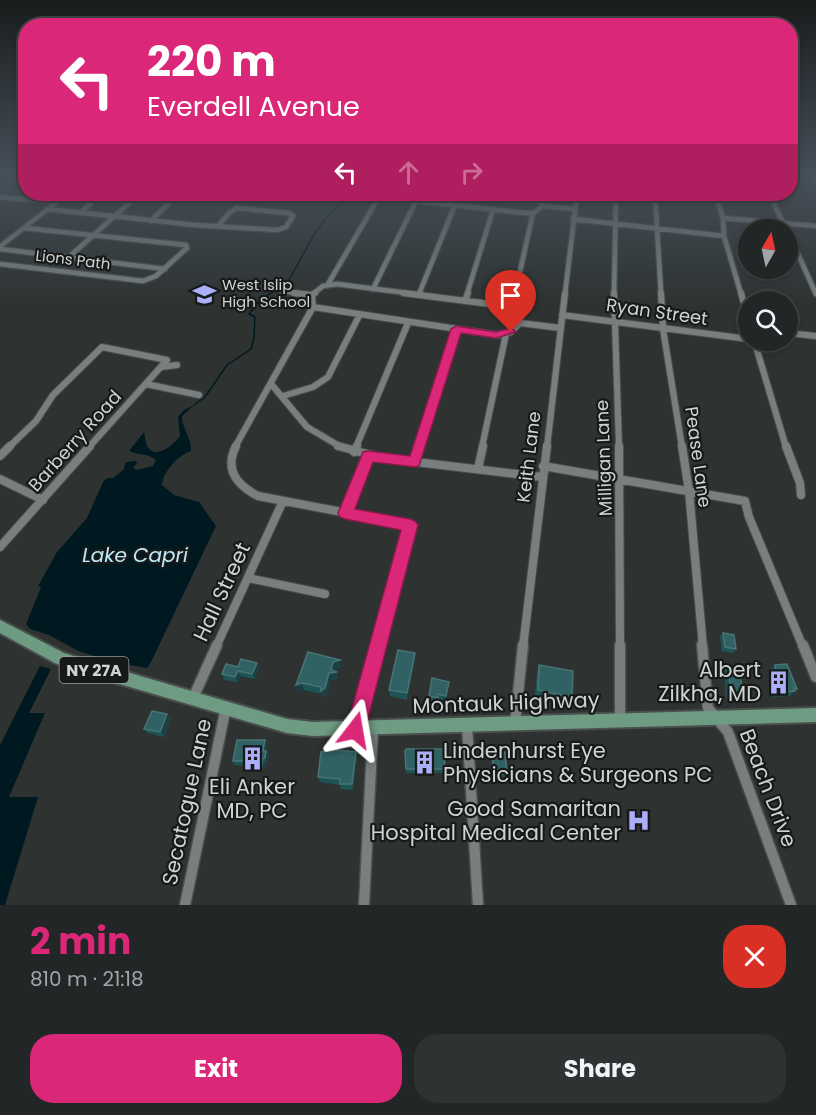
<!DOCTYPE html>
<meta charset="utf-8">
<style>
:root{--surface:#222626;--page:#2e3232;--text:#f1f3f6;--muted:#a2a5a7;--line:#3f4343;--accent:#db2777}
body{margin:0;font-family:Poppins,sans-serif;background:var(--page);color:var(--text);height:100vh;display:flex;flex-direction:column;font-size:22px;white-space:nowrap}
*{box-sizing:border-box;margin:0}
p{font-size:20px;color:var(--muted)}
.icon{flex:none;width:33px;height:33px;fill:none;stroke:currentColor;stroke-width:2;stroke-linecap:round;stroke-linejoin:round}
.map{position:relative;height:905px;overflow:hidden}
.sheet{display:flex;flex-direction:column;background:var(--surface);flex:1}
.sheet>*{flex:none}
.guide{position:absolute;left:18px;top:18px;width:780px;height:183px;border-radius:24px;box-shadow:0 3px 9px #0003,0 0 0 2px var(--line);background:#db2777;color:#fff;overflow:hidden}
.needle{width:39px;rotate:9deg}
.controls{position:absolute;left:738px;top:219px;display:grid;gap:12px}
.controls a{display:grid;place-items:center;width:60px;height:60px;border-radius:50%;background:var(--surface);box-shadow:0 3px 9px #0003,0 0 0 2px var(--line);font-size:30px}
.pin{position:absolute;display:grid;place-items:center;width:51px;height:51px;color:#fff;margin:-62px -26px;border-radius:50% 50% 50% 0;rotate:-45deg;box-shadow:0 0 6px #0007}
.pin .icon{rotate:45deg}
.me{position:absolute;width:66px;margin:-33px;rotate:14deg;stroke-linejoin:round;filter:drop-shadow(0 0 4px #0008)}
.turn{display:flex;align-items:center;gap:21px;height:126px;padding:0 30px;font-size:27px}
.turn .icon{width:78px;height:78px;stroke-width:2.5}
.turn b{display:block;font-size:42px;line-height:51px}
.lanes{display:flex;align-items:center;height:57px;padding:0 30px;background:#0003;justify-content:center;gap:30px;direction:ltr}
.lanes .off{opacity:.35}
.round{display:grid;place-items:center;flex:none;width:63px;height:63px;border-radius:24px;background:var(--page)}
.headline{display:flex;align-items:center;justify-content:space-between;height:102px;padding:0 30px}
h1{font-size:36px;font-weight:700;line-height:45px;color:var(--accent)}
.cta{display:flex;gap:12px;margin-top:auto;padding:12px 30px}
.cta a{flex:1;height:69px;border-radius:24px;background:var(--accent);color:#fff;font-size:24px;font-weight:700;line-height:69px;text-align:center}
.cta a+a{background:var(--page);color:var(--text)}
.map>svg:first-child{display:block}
.water{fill:#001921}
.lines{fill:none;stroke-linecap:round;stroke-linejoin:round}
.stream{stroke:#001921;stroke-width:1.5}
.street-far3-casing{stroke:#4a4f4e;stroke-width:7}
.street-far2-casing{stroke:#4a4f4e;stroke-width:8}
.street-far1-casing{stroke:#4a4f4e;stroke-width:10}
.street-casing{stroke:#4a4f4e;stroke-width:13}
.secondary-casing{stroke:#4a4f4e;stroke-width:3}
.primary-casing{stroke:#4a4f4e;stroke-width:4}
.street-far3{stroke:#797f7e;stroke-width:4.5}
.street-far2{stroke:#797f7e;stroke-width:6}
.street-far1{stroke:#797f7e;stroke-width:8}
.street{stroke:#797f7e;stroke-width:10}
.secondary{fill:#797f7e;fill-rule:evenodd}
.primary{fill:#6e9c83;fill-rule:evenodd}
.wall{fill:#1d5556}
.shaded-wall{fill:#1c4142}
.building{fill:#306264;stroke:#497475;stroke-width:1.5}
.route{fill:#db2777;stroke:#8e194d;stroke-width:1.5}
.labels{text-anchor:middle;stroke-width:4.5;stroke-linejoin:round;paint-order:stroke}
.far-street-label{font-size:15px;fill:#cfd3d2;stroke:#181a1a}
.far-poi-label{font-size:15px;fill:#cfd3d2;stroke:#181a1a;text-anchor:start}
.shield{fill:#181a1a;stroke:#989c9b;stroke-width:1.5}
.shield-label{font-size:16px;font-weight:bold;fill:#cfd3d2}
.street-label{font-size:18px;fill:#cfd3d2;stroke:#181a1a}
.water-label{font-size:20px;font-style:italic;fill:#bdeaf9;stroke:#181a1a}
.near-street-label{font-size:21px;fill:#cfd3d2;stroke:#181a1a}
.near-poi-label{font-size:21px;fill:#cfd3d2;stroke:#181a1a;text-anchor:end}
</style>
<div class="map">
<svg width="816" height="905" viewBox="0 0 816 905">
<rect width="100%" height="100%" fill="#2e3332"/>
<path class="water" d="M194 405 182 416C182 429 192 439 191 451 179 455 163 471 162 485L174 495 199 502 216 526 151 662 147 668 117 663 78 651 49 635 30 629 26 624 41 587 38 586 57 552 87 518 103 482 107 478H113L124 469 126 462 136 461 137 464 133 467 136 470 153 466 156 460C146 452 140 456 129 451L144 432C145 436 146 444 147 446 156 461 174 444 180 436L178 417 184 410Z
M40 666 51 669 29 713H45L9 797H38L5 905H0V745Z"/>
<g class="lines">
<path class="stream" d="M194 405 205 397 227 365 251 349 254 338 255 317 249 314 260 300 288 282 316 231 331 212 352 194"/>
<defs>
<path id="street-far3" d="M812 176 816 182
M377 194 379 197 525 213H533L543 206 575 209
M509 194 537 197 543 206
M655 194 661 294
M715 194 723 218 724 236 741 294
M769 194 785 227
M0 197 56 202
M47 209 195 225 277 230 286 227 293 216 289 213 237 208 230 212 218 226
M80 213 94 200
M723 218 816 226
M573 219 724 236
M151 221 178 194
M788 232 816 294
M0 249 165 269
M69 257 137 196
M0 264 143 281 156 276 187 248 186 245 24 228
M328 284 379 197
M373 289 416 201
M282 291 305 294
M313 294 323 286 337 284 415 294
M419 294 455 205
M467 294 493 210
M515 294 533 213
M565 294 577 194
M614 294 616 194"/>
<path id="street-far2" d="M294 293 312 295
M403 293 498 305 512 309 520 323
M614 293 619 447
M661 293 663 329 682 447
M741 293 748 318
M312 295 315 293
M419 295 420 293
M465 301 468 293
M313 307 497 335 511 332 520 323
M512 309 516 293
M562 315 748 339
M520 323 560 328
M788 333 816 336
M754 340 786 447
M161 367 177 365
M146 384 199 395
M272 385 307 427 341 447
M283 396 313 387 328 377 359 316
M9 447 36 421 53 395 102 347 167 360 89 447
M235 447 313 307 312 295
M356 447 408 323
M420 447 456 329
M482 447 506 334
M547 447 565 293"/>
<path id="street-far1" d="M236 446C224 470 237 485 258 496L410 525 377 647
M338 446 382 458 542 477
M619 446 620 647
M682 446 689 491 703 647
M786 446 800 483 801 495
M354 452 357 446
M0 456 10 446
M415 462 420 446
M543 466 745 501 749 517 803 647
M478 469 483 446
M0 479 43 500
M345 513 368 456
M0 547 90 446
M248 578 325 594
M216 647 283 501
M523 647 547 446"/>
<path id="street" d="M702 645 708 708 728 732 791 905
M803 645 816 677
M193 698 217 645
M620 721V645
M515 724 523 645
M467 725 478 905
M355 729 378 645
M185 905 226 707
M364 905 373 728"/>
<path id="secondary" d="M64 194H70L0 249V244Z"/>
<path id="primary" d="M0 620 64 653 79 658 287 719 313 722 816 708V722L313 736 287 733 79 672 55 663 0 633Z"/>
</defs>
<use href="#street-far3" class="street-far3-casing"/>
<use href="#street-far2" class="street-far2-casing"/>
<use href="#street-far1" class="street-far1-casing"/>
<use href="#street" class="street-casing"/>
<use href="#secondary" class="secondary-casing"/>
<use href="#primary" class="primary-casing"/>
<use href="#street-far3" class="street-far3"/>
<use href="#street-far2" class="street-far2"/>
<use href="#street-far1" class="street-far1"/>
<use href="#street" class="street"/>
<use href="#secondary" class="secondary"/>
<use href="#primary" class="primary"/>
</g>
<path class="wall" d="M723 633 736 649 733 653 722 651 720 636Z
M308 652 341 667 335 669 334 671 337 672 338 679 331 680 326 695 323 698 322 694 304 690 298 692Z
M415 660 407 700 390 696 389 690Z
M257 663 259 668 255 679 240 676 238 682 224 680 222 674 238 667Z
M539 665 572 697 569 703 535 696 537 672Z
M775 665 797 689 790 696 774 697 769 671Z
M728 666 743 694 738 699 726 698 724 671Z
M448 687 445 701 438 699 437 703 428 701 429 696Z
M167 714 171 719 164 737 148 733 144 729Z
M267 745 266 751 269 755 267 763 265 762 264 768H257L256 766 235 765 233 761Z
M405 751 445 769V773H406Z
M492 754 507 774 506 777H493L491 757Z
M357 758 353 790 341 789 340 785 320 782 318 777Z"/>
<path class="shaded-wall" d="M415 653V660L407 700V693Z
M340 660 341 667 335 669 334 672H337L338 679 331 680 326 695 323 698 321 691 333 662Z
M257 663 259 668 255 679 252 674Z
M238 671 240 676 238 682 235 677Z
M302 683 304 690 298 692 296 685Z
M167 714 171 719 164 737 160 732Z
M265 740 267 745 266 751 269 755 267 763 263 751Z
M356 752 357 758 353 790 352 784Z
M263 758 265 762 264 768 262 764Z"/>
<path class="building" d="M723 633 734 635 736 649 725 647Z
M398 650 415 653 407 693 389 690Z
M308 652 340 660 333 662 331 670 337 672 329 673 325 688 321 691V687L302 683 296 685Z
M241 659 257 663 252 674 238 671 235 677 222 674 226 664 238 667Z
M787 664 797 689 794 688 795 691 779 692 775 665Z
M539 665 573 671 572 697 538 690Z
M728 666 739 668 743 694 731 692Z
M432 678 449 682 446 696 438 694V698L429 696Z
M152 711 167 714 160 732 144 729Z
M237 740H265L263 751H266L265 758H263L262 764H255V761H233Z
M406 749H444L445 769H406L405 751Z
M336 750 356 752 352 784H340V779L318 777 321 752Z
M505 752 507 774H494L492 754Z"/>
<linearGradient id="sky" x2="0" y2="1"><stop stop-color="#191c1c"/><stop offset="0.58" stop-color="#46505a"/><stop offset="1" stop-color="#46505a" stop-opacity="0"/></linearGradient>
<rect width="816" height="302" fill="url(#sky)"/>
<path class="route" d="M456 326 496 332 511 328 516 332 496 338 461 333 419 466 415 467 373 462 355 509 410 519 415 521 418 525 365 730 362 736 355 739 348 736 346 730 401 530 345 519 340 517 338 513 363 452 368 451 410 456 451 329Z"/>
<defs>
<symbol id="school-bare" viewBox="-9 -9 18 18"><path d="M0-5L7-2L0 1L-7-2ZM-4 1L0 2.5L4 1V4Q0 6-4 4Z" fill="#abaffb" stroke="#181a1a" stroke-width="2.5" paint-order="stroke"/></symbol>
<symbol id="building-bare" viewBox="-9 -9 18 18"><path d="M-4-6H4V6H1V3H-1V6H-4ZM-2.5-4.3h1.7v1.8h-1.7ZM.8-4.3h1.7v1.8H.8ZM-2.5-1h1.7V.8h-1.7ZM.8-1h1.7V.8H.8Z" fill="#abaffb" stroke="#181a1a" stroke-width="2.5" paint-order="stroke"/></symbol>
<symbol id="hospital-bare" viewBox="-9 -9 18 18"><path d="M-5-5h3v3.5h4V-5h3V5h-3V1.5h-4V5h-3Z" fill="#abaffb" stroke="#181a1a" stroke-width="2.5" paint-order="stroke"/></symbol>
</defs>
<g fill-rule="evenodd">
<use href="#school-bare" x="188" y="278" width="33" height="33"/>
<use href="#building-bare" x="762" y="666" width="33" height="33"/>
<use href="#building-bare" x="236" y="742" width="33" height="33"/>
<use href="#building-bare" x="408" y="746" width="33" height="33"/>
<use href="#hospital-bare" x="622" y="804" width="33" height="33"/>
</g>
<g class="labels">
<g class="far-street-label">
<text transform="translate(73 260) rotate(7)" y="5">Lions Path</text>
</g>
<g class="far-poi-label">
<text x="222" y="290">West Islip<tspan x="222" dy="17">High School</tspan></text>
</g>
<rect class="shield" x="59.5" y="657" width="69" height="26" rx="4.5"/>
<g class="shield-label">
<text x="94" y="676">NY 27A</text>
</g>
<g class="street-label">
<text transform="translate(657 312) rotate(8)" y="6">Ryan Street</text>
<text transform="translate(75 441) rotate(-48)" y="6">Barberry Road</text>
<text transform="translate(529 457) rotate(-83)" y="6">Keith Lane</text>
<text transform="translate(698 457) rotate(82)" y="6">Pease Lane</text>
<text transform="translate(604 458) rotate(-92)" y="6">Milligan Lane</text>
</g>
<g class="water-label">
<text x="135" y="562">Lake Capri</text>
</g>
<g class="near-street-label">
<text transform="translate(222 592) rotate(-65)" y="7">Hall Street</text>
<text transform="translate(506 703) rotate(-2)" y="7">Montauk Highway</text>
<text transform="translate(768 788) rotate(69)" y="7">Beach Drive</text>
<text transform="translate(187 802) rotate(-78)" y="7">Secatogue Lane</text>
</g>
<g class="near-poi-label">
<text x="761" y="677">Albert<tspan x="761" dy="24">Zilkha, MD</tspan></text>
<text x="443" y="758" text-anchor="start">Lindenhurst Eye<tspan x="443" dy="24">Physicians &amp; Surgeons PC</tspan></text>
<text x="252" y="794" text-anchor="middle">Eli Anker<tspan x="252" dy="24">MD, PC</tspan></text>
<text x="621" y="816">Good Samaritan<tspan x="621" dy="24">Hospital Medical Center</tspan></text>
</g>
</g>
</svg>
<div class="controls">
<a><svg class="needle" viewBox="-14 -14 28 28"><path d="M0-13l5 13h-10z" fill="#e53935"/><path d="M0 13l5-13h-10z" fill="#a2a5a7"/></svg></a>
<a><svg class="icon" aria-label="search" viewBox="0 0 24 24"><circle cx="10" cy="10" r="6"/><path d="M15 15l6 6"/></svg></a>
</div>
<div class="pin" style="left:511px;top:332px;background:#d93025"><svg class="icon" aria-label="arrive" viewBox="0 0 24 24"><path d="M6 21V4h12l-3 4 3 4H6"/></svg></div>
<svg class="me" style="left:355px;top:730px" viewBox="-20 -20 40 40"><path d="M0-17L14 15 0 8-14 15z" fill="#db2777" stroke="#fff" stroke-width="4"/></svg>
<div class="guide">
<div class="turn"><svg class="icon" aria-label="left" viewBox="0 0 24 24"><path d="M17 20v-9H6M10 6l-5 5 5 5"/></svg><div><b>220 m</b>Everdell Avenue</div></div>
<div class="lanes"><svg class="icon" aria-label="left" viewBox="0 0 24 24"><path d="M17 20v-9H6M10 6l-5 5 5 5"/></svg><svg class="icon off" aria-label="ahead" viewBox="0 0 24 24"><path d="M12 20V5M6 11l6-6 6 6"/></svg><svg class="icon off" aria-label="right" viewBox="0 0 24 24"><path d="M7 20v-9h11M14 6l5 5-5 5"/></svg></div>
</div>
</div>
<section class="sheet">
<div class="headline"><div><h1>2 min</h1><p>810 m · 21:18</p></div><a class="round" style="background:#d93025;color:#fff"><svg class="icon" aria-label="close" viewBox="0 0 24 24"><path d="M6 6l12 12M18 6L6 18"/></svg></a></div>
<div class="cta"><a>Exit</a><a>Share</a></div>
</section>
